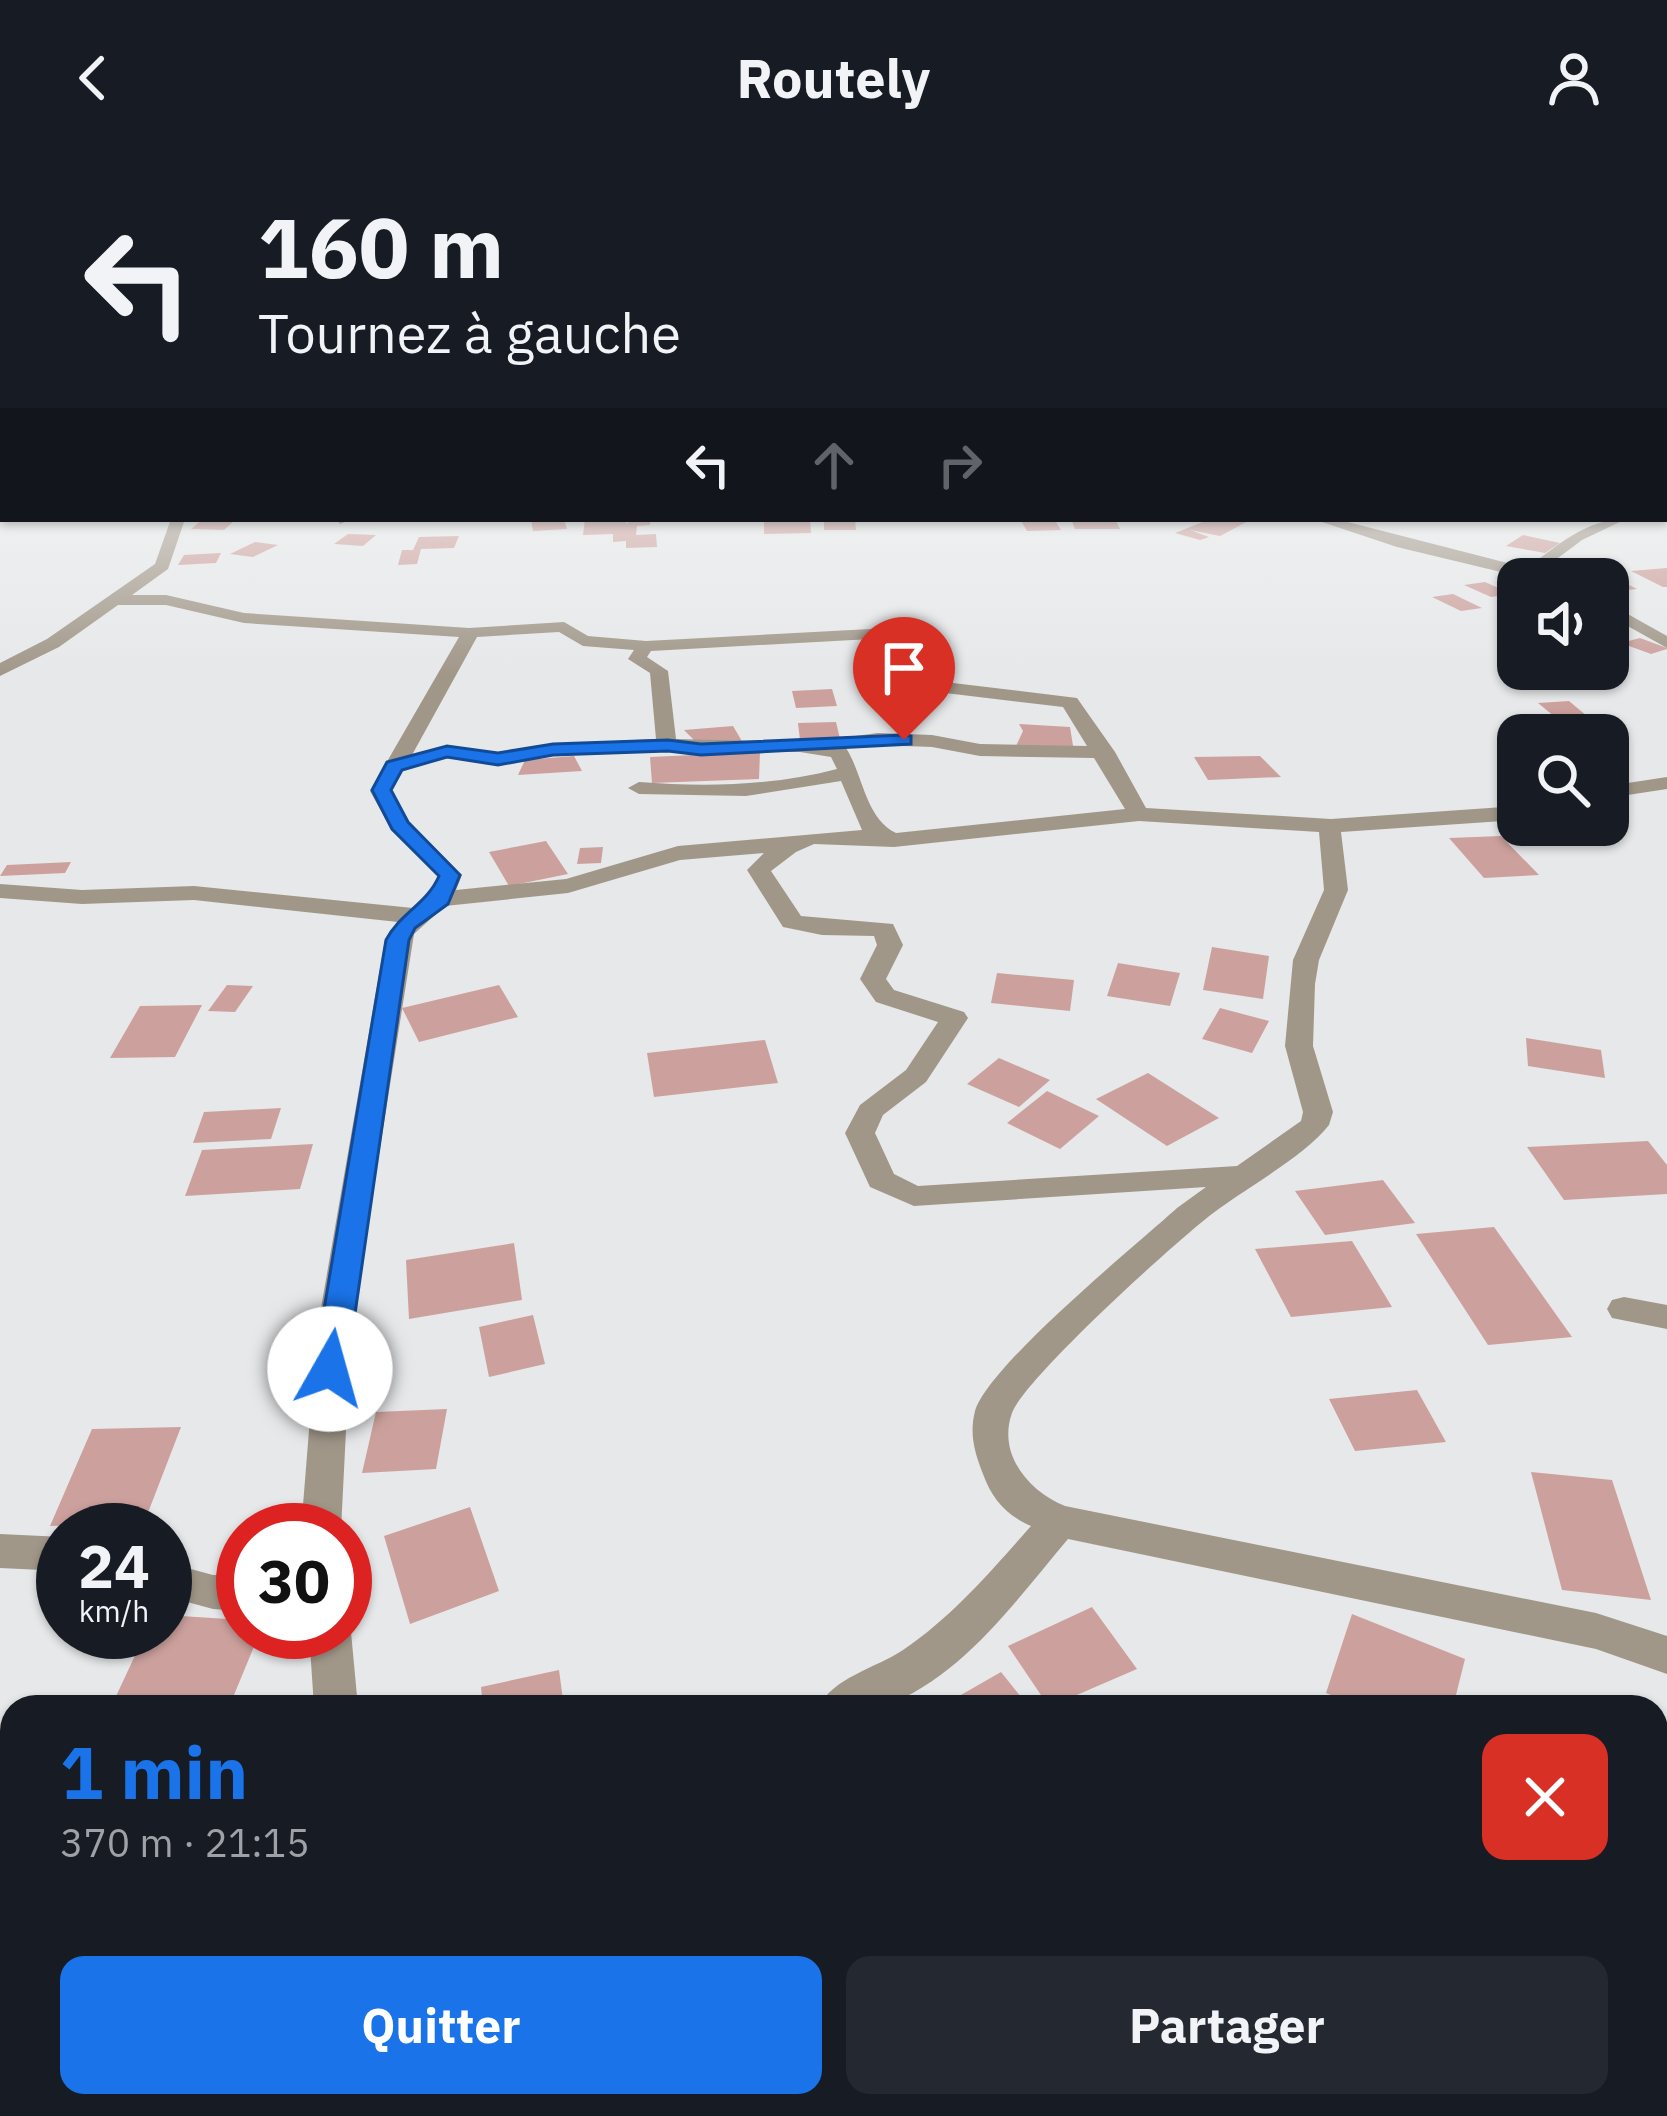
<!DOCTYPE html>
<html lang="fr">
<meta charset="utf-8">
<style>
:root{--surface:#171b24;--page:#242831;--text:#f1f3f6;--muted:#9ea1a6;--accent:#1a73e8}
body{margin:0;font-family:"IBM Plex Sans",sans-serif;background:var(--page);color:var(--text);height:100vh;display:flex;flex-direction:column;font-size:45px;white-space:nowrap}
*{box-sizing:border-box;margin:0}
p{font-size:39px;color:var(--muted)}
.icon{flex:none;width:66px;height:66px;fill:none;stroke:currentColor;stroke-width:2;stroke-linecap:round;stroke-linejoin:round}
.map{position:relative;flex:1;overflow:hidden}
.details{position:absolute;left:0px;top:1539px;width:1668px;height:423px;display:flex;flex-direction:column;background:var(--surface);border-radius:36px 36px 0 0;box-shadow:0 3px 9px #0004}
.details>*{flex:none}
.top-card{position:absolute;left:0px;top:0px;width:1668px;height:366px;box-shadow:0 3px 9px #0004;background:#171b24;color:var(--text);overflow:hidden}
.tools{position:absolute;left:1497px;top:402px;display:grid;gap:24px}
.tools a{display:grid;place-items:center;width:132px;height:132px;border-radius:24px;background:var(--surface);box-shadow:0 3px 9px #0004;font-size:60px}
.speed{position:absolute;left:36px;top:1347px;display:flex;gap:24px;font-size:60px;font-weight:700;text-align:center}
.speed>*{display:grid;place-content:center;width:156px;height:156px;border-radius:50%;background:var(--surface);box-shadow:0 3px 9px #0004;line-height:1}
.speed small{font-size:30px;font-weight:400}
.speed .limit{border:18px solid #d22;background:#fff;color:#111}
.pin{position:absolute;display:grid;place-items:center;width:102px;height:102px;color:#fff;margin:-123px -51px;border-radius:50% 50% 50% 0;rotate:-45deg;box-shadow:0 0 12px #0007}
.pin .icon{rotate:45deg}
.me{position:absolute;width:132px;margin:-66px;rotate:7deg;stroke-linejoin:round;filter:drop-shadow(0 0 9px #0008)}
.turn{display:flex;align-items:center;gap:42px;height:252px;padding:0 60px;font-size:54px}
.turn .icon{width:156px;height:156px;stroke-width:2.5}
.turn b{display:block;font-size:84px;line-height:102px}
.lanes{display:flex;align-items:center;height:114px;padding:0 60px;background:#0003;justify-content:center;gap:60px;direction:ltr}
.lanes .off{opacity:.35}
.round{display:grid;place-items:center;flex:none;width:126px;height:126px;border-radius:24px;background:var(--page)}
.summary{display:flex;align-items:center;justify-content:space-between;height:204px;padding:0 60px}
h1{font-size:72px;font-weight:700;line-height:90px;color:var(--accent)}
.button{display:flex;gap:24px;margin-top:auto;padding:24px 60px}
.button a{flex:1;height:138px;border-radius:24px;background:var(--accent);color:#fff;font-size:48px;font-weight:700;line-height:138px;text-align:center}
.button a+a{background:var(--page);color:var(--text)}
header{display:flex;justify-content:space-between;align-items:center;height:156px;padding:0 60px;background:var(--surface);font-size:54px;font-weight:700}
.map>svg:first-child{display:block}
.building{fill:#cca19d}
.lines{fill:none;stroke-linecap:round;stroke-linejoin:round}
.lane{fill:#a19789;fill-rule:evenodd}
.street{fill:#a19789;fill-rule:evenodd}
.route{fill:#1a73e8;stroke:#114b97;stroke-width:3}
</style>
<header><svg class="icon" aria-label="back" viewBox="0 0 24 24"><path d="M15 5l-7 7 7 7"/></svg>Routely<svg class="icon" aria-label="person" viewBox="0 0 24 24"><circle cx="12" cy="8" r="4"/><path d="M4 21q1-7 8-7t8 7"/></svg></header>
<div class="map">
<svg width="1667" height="1960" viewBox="0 0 1667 1960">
<rect width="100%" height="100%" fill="#e7e8e9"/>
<path class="building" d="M203 363H236L224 374 191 373Z
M531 363H564L567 373 533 375Z
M585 363H627L626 368 632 363H650V369L637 370 636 379 656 378 657 391 626 392V385L613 386V378L583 379Z
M764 363H810L811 377 764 378Z
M824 363H855L856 374H824Z
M1020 363H1054L1061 374 1027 375Z
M1071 363H1115L1120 373H1075Z
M1210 363H1252L1220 380 1190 374 1209 381 1200 384 1175 377Z
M348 378 376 379 363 390 334 388Z
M1523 379 1560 387 1545 397 1506 390Z
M459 380 454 392 421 393 417 408 398 409 402 394H413L419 381Z
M255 386 278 389 253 401 230 398Z
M221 397 216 407 178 409 184 399Z
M1667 412V431H1663L1631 415Z
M1608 419 1617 423 1637 433 1608 436V423H1583Z
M1485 426 1512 438 1491 441 1464 429Z
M1453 438 1482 452 1461 455 1432 441Z
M1640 482 1667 492V493L1651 498 1621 487Z
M832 533 837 550 796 552 792 535Z
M1569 545 1587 560 1555 561 1538 547Z
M836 566 840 583 800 584 798 567Z
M1019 568 1070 571 1074 596 1016 590 1023 575Z
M733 570 746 592 698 588 684 574Z
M760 596 759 623 652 627 650 601Z
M574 600 582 615 518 619 525 604Z
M1260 600 1281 621 1208 624 1194 601Z
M1518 665V669H1551L1567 684 1525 686 1504 666Z
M1501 680 1539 719 1484 722 1449 682Z
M546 685 568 718 509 730 489 696Z
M603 691 601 707 577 708 580 692Z
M71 706 65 717 0 720 7 709Z
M1212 791 1269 800 1263 843 1203 834Z
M1118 807 1180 817 1170 850 1107 840Z
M997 817 1074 824 1070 855 991 847Z
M227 829 253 830 235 856 208 855Z
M499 829 518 861 419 886 402 852Z
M202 849 175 901 110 902 140 850Z
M1220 852 1269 865 1252 897 1202 883Z
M1526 882 1601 894 1605 922 1528 910Z
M765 884 778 927 654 941 647 897Z
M999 902 1050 924 1019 951 967 928Z
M1148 917 1219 962 1167 990 1096 943Z
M1047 935 1099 960 1060 993 1007 967Z
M281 952 271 983 193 987 204 956Z
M1648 985 1667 1009V1038L1564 1044 1527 991Z
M313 988 300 1033 185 1040 202 994Z
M1383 1024 1415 1067 1325 1079 1295 1035Z
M1494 1071 1572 1181 1488 1189 1416 1078Z
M1352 1085 1392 1151 1291 1161 1255 1093Z
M514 1087 522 1144 409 1163 406 1104Z
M533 1159 545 1208 489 1221 479 1171Z
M1417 1234 1446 1286 1355 1295 1329 1243Z
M447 1253 436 1313 362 1317 376 1256Z
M181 1271 144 1367 50 1370 92 1273Z
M1531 1316 1612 1324 1651 1444 1562 1434Z
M470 1351 499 1435 410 1468 384 1380Z
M1092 1451 1137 1513 1049 1551 1008 1490Z
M1352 1458 1465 1503 1453 1551H1359L1326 1537Z
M165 1459 243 1464V1476H260L229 1551H111L146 1476H165Z
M559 1514 564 1551H483L481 1531Z
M1001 1516 1029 1551H940Z
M1618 1540 1625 1551H1557V1548Z
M1660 1637 1667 1649V1720L1656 1721V1638Z"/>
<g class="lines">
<path class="lane" d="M336 363H352L340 368Z"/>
<path class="street" d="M3 288V296L0 297V289Z
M1665 322H1667L1665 337Z
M171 363H185L168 413 132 439H166L244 457 469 472 564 466 588 480 646 485 889 472 917 476 945 490 953 527 1077 542 1115 596 1146 652 1331 663 1518 650V664L1341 676 1348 734 1319 804 1315 828 1313 890 1333 956 1329 969C1306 999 1251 1029 1220 1052 1183 1078 1025 1222 1012 1257 997 1299 1030 1336 1065 1350L1596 1457 1667 1480V1518L1596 1493 1068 1383C1017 1443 962 1522 884 1550 866 1556 838 1551 819 1551 832 1522 876 1512 903 1494 953 1460 991 1415 1031 1370 1007 1360 992 1343 983 1318 975 1297 969 1279 975 1255 989 1209 1135 1090 1177 1052L1206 1031 914 1050 870 1031 845 977 860 949 906 914 938 866 876 846 860 823 877 789 874 780 822 779 783 771 747 714 764 697 680 704 568 737 445 750 414 778 351 1175 341 1374H301L317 1175 385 784 398 766 194 744 82 748 0 742V728L82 734 194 730 413 752 432 735 438 720 391 673 370 635 459 481 244 467 166 449H118L59 491 0 520V507L47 483 155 408ZM559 476 583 490 634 494 628 503 650 517 656 583 553 588 498 597 447 590 412 599 477 481ZM889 482 930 497 937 536 1063 551 1087 590 980 588 932 579 878 577 810 586 676 583 668 515 647 501 651 495ZM878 589 932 591 980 600 1094 602 1125 653 896 677C865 662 863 618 846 592ZM668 595 800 596 831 601 837 613C773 630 704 631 639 626L628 632 639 638 746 640 841 625 862 674 678 690 566 723 456 734 462 719 408 665 392 635 403 614 447 602 498 609 553 600ZM1139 665 1319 676 1324 734 1293 804 1285 890 1303 956 1301 965 1237 1010 918 1030 894 1018 875 977 883 959 926 926 968 862 964 856 894 834 886 823 903 789 893 768 801 760 771 715 796 696 814 688 894 691Z
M1313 363H1336L1527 412C1558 389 1586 363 1626 363L1582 384 1530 423 1397 391Z
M1608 447 1667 480V492L1608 459Z
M1667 621V633L1608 642V630Z
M1624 1141 1667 1149V1173L1612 1162 1607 1153 1612 1144Z
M0 1378 63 1381V1415L0 1412Z
M165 1406 213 1419H243V1455L213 1453 165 1440Z
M345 1463 351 1476 358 1551H314L309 1476H345Z
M309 1950H363L360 1960H306Z"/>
</g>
<linearGradient id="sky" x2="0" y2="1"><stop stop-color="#8fc1e8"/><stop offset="0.47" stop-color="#f4f5f5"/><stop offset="1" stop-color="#f4f5f5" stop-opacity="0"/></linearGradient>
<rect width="1667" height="519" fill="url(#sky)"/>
<path class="route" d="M904 579 911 580V588L701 599 668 595 553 599 498 609 447 601 402 614 391 634 408 666 460 719 448 748 415 772 409 784 347 1213 342 1221H319L314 1213 386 784C400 757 427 748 439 720L392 673 372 634 387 606 447 590 498 597 553 588 668 584 701 588Z"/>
</svg>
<div class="tools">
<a><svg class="icon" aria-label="sound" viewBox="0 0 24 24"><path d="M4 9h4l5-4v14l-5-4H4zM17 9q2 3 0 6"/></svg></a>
<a><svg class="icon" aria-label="search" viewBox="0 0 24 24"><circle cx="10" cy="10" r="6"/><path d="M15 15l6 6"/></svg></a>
</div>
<div class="speed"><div>24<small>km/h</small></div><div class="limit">30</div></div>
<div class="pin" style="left:904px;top:584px;background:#d93025"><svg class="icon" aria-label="arrive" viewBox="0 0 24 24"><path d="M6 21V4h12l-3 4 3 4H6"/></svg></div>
<svg class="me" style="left:330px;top:1213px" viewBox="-20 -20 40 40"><circle r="19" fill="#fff"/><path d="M0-13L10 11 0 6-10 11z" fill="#1a73e8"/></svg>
<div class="top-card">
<div class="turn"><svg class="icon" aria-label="left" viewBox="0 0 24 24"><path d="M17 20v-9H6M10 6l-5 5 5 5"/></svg><div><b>160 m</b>Tournez à gauche</div></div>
<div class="lanes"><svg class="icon" aria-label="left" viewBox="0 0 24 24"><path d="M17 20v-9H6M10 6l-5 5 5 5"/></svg><svg class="icon off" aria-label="ahead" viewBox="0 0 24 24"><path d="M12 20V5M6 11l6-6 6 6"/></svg><svg class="icon off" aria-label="right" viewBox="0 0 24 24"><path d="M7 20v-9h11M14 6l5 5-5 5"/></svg></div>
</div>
<section class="details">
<div class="summary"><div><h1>1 min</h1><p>370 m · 21:15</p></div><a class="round" style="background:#d93025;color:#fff"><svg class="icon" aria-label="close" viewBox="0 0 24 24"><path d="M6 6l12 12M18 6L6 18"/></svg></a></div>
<div class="button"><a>Quitter</a><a>Partager</a></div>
</section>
</div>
